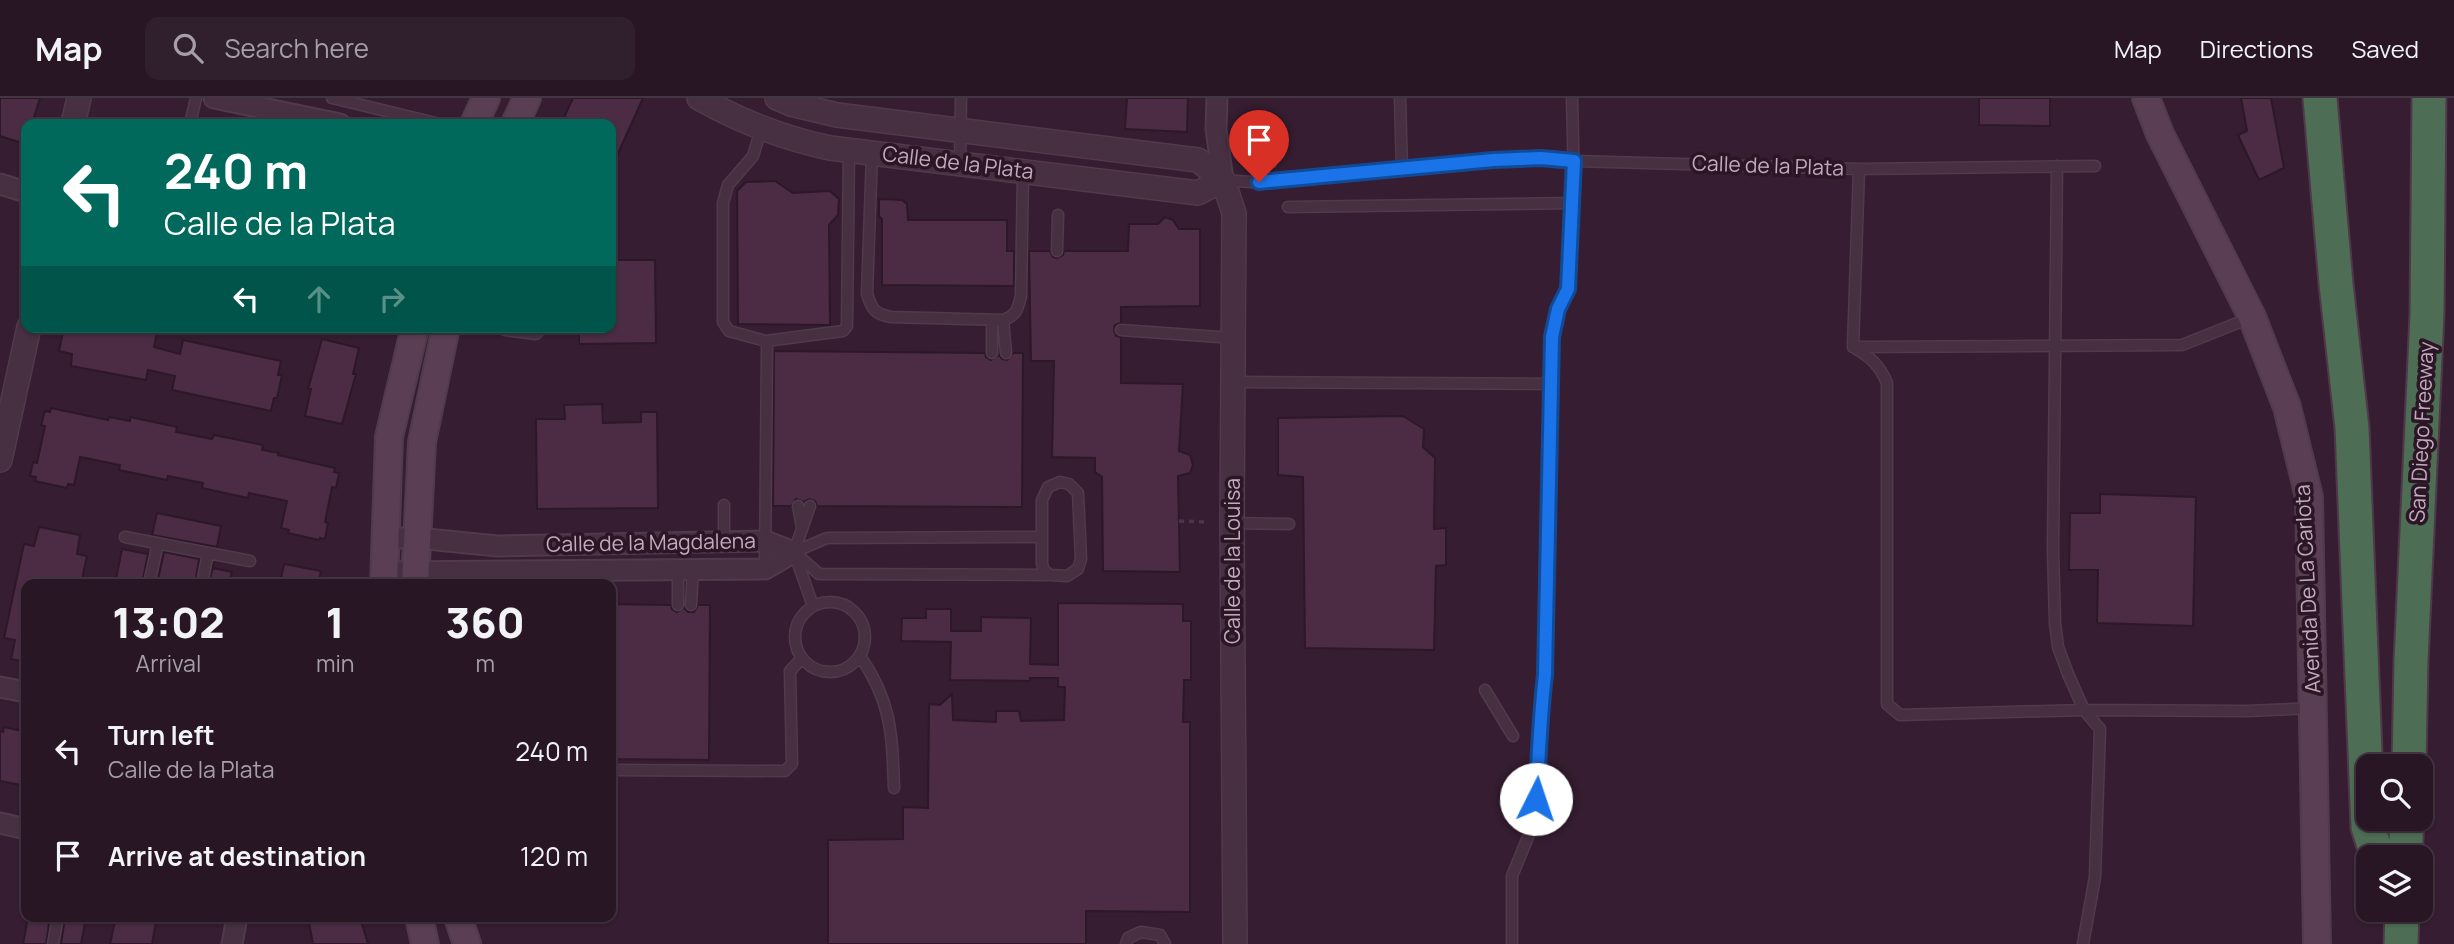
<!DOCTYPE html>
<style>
:root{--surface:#281625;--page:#301f2d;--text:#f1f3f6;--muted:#a59fa7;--line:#443542}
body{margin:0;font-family:Manrope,sans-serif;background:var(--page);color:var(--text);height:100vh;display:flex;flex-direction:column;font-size:26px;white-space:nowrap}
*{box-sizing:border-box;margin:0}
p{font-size:23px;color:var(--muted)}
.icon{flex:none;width:38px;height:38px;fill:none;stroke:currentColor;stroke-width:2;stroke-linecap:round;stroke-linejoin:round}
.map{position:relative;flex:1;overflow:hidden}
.panel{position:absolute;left:21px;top:481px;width:595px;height:343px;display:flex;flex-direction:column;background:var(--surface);border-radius:14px;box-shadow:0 2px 5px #0004,0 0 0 2px var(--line)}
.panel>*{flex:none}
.hud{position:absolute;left:21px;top:21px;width:595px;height:214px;border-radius:14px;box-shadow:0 2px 5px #0004,0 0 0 2px var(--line);background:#00695c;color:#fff;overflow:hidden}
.fabs{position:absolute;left:2356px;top:656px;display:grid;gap:14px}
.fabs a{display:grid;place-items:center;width:77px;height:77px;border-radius:14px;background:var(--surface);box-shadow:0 2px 5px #0004,0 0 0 2px var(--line);font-size:35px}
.pin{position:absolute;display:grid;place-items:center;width:60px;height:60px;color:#fff;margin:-72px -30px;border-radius:50% 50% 50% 0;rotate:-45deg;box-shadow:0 0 7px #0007}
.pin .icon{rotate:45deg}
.me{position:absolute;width:77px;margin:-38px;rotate:4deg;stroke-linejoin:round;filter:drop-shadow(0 0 5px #0008)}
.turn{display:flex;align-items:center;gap:24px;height:147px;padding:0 28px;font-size:32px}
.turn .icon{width:91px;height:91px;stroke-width:2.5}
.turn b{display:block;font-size:49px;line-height:60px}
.lanes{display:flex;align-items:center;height:66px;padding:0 28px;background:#0003;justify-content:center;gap:35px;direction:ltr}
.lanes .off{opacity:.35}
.eta{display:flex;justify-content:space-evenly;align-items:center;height:119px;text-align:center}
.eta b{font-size:42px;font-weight:800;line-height:49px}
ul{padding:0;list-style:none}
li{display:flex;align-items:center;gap:21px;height:105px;padding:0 28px}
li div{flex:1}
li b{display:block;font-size:26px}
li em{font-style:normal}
header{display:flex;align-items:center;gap:42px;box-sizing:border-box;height:98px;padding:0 35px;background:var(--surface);border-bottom:2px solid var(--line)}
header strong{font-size:33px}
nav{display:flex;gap:38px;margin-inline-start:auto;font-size:24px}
.search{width:490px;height:63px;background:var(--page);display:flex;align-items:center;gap:18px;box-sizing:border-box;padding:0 24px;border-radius:14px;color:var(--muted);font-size:26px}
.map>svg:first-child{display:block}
.building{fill:#4b2c44;stroke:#2d1828;stroke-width:2}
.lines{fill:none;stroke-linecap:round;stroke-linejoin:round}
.service-casing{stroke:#503a4b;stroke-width:13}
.minor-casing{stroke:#503a4b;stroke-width:23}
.tertiary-casing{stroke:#503a4b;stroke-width:26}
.secondary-casing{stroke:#503a4b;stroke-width:30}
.motorway-casing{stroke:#4e3849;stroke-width:37}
.path{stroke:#493750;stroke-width:3.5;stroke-dasharray:5 5;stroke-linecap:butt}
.service{stroke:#473042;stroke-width:10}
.minor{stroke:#473042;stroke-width:19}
.tertiary{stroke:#473042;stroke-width:23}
.secondary{stroke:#5a3e53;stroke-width:26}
.motorway{stroke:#4d6d54;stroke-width:33}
.route-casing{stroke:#114b97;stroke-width:18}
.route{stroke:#1a73e8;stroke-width:12}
.labels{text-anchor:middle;stroke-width:7;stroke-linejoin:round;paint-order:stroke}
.street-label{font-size:21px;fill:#c4aabe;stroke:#2b1626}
</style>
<header>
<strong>Map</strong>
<div class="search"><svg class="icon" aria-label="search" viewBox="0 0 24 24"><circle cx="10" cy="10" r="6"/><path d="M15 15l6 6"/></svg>Search here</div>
<nav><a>Map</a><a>Directions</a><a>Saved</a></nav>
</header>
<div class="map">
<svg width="2454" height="846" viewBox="0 0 2454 846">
<rect width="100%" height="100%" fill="#361d31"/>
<path class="building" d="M0 0H40L32 26H26V40L24 39 22 45 0 38Z
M573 0H643L611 71V26H561Z
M1127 0H1188L1187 34 1125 31Z
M1979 0H2050V28L1979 27Z
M2241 0H2271L2284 70 2259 82 2238 37 2247 33Z
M775 83 793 95 830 93 839 101 838 117 829 127 830 227 738 226 737 93 746 84Z
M879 101 902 102 907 106 908 122H1007V153H1014V188L882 187V121L879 118Z
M1165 119 1173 122 1179 131H1200V208L1121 209V225L1115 227 1114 232 1116 238 1121 239V285L1183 286 1179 353 1190 357 1193 367 1190 375 1178 378 1180 474 1103 473 1102 379 1095 374V360L1052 359 1054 263H1031L1029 153H1050L1053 159 1057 160 1063 157 1064 153H1128L1129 126H1158Z
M615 162H655L656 245 579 246V229H611V173H615Z
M64 229H131L157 235 154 249 180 256 183 242 281 263 278 277H282L277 300H274L271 313 172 292 175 278 148 272 146 282 71 268 72 256 59 253Z
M322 241 359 250 353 276H356L342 326 305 318 311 291H308Z
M774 253 985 255 986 259 991 262 999 257 1002 261 1007 262 1013 255H1023L1022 409 817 408 815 403 809 401 804 404 796 401 791 408H773Z
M602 306 603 325 641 324V314H657L658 410 537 411 536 321H565L564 307Z
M51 310 108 322 109 319 130 323V319L177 329 176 334 212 341 214 337 263 347 262 352 279 355 278 357 335 370 334 374 339 375 336 390 332 389 325 424 328 425 325 441 320 440 319 442 288 435 289 432 281 430 287 403 249 395 248 400 202 390 203 385 168 378 167 382 119 372 120 367 80 359 74 387 68 386 67 390 35 383 36 379 30 378 33 364 37 365 45 328 41 327 45 313 50 314Z
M1403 318 1424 331 1423 349 1435 360 1434 431 1446 430V467L1436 468 1434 552 1305 550 1303 379 1278 377V320Z
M2100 396 2196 399 2193 528 2097 525 2098 472H2069L2070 415H2100Z
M157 415 221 428 217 449 152 437Z
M39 429 80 437 77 456 87 458 81 486H26V564L11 561 15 542 4 540 24 446 34 448Z
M122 451 148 456 142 486H115Z
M164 454 199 461 195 486H157Z
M214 464 213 470 232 474 229 486H209Z
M284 466 321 473 318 486H280Z
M1058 505 1183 506V523H1191V582H1184L1183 624H1190V814L1086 813V846H828V742L903 741V709L928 710 929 606 940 607 952 596 953 622 996 624V613H1019L1021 623 1064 622 1065 589H1058V580H1030V583L950 582 951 544 901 543 902 520H926V511H951V533H981V519L1031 520 1030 566 1058 567Z
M611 506 671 507 672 511 677 514 684 510 688 514H694L698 507H710L709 662 611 661Z
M4 629 22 633V645L26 646V688L0 683V633L3 634Z
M28 819H50L46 846H23Z
M65 819H86L81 846H61Z
M116 819H157L152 846H110Z
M308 819H360L368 846H313Z"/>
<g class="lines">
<defs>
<path id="service" d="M332 0 440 26
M1400 0 1402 71
M190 26 196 0
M761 31 753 58 728 87 723 105V224L729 233 766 243 843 233 847 228 849 52
M872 55 867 196C872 212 875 216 891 219L1003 222C1016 218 1018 211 1021 198L1023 75
M960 66 961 0
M2057 68 2053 453 2055 525 2058 549 2068 576 2084 612 2100 631 2095 779 2083 846
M1223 82 1265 85 1493 62 1541 60 1574 63 1859 71 2095 68
M1288 109 1572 105
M1057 153 1058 117
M1003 222 1006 255
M504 229 505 232 536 236 542 229
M1121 232 1233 240
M1853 249C1870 259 1879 266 1887 285V606L1900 617 2084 612 2247 613 2313 610
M1853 249 1859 71
M1854 249 2182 247 2250 220
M992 255V222
M1233 284 1551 286
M1060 384 1069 386 1078 395 1081 461 1078 471 1067 478 1050 477 1044 472 1042 466V402L1048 389Z
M798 408 802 429
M810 408 794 454 813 508
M1232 425 1289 426
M125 439 250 463
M1041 439 827 440 794 454 819 476 1050 477
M724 444V407
M765 471 767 249 766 243
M149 486 158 445
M202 486 208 455
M795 539a35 35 0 1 1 70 0a35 35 0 1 1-70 0Z
M678 507V471
M691 507 693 471
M860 558C892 604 892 637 894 690
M1485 592 1513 638
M611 672 785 673 792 666 790 573 802 560
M53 846 58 819
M1126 846 1128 840 1141 834 1160 837 1165 846
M1512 846V778L1535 722 1541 638 1539 624 1545 577 1552 239 1558 210 1568 191 1574 84 1572 0"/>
<path id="minor" d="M214 0 340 26
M1217 0 1216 31 1223 82
M0 86 26 94
M386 440H417L497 448 765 443 794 454
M385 474 765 471 794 454
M0 589 26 594
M0 725 26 731
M232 846 237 819"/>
<path id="tertiary" d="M699 0C741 24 783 40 830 50L1198 95 1223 82
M777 0 791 6 837 17 1198 62 1223 82 1234 115 1232 425 1235 846
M73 26 79 0
M0 362 29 229"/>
<path id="secondary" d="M2146 0 2160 36 2252 219 2287 309 2309 399 2317 846
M474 26 486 0
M515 26 527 0
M384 486 389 339 415 229
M415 486 422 344 446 229
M419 819 425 846
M458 819 467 846"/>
<path id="motorway" d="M2320 0 2336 186 2352 330 2368 729 2378 760
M2409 668 2411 563 2427 216 2429 0
M2405 760 2407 721
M2401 846 2402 812"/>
</defs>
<use href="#service" class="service-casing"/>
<use href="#minor" class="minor-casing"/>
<use href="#tertiary" class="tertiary-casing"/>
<use href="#secondary" class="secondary-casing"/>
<use href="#motorway" class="motorway-casing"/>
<path class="path" d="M1272 69 1275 68 1274 43
M1179 423 1206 424"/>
<use href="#service" class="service"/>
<use href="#minor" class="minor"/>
<use href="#tertiary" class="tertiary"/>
<use href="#secondary" class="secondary"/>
<use href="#motorway" class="motorway"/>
</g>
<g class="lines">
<defs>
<path id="route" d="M1259 84 1493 62 1541 60 1574 63 1568 191 1558 211 1552 239 1545 577C1540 618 1539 659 1536 701"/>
</defs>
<use href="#route" class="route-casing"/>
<use href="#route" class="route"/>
</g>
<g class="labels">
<g class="street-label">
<text transform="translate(958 65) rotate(7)" y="7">Calle de la Plata</text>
<text transform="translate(1768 68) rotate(2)" y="7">Calle de la Plata</text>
<text transform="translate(2422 334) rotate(-87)" y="7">San Diego Freeway</text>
<text transform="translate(651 445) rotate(-1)" y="7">Calle de la Magdalena</text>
<text transform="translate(1233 463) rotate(-90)" y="7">Calle de la Louisa</text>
<text transform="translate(2308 491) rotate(-93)" y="7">Avenida De La Carlota</text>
</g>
</g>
</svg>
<div class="fabs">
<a><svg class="icon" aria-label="search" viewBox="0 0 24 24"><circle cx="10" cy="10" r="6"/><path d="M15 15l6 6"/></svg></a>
<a><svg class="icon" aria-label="layers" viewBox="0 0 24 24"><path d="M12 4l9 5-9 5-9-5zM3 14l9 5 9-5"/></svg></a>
</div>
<div class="pin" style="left:1259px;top:84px;background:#d93025"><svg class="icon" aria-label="arrive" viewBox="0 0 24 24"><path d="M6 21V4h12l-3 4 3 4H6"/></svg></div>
<svg class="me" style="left:1536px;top:701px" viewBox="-20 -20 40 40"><circle r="19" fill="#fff"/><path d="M0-13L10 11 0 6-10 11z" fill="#1a73e8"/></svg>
<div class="hud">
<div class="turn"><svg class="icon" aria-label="left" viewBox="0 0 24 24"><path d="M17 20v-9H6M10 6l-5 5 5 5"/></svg><div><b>240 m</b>Calle de la Plata</div></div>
<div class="lanes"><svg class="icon" aria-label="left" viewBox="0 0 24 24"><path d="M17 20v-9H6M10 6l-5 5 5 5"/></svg><svg class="icon off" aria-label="ahead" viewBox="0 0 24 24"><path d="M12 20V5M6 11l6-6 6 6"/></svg><svg class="icon off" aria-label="right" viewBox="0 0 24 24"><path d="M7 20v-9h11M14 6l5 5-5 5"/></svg></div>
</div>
<section class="panel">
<div class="eta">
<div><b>13:02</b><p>Arrival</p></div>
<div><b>1</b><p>min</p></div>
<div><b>360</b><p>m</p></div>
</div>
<ul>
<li><svg class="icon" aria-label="left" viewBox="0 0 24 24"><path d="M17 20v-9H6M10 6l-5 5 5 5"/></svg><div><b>Turn left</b><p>Calle de la Plata</p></div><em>240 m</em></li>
<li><svg class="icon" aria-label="arrive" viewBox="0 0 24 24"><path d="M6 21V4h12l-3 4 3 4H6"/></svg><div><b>Arrive at destination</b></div><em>120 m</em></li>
</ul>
</section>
</div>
